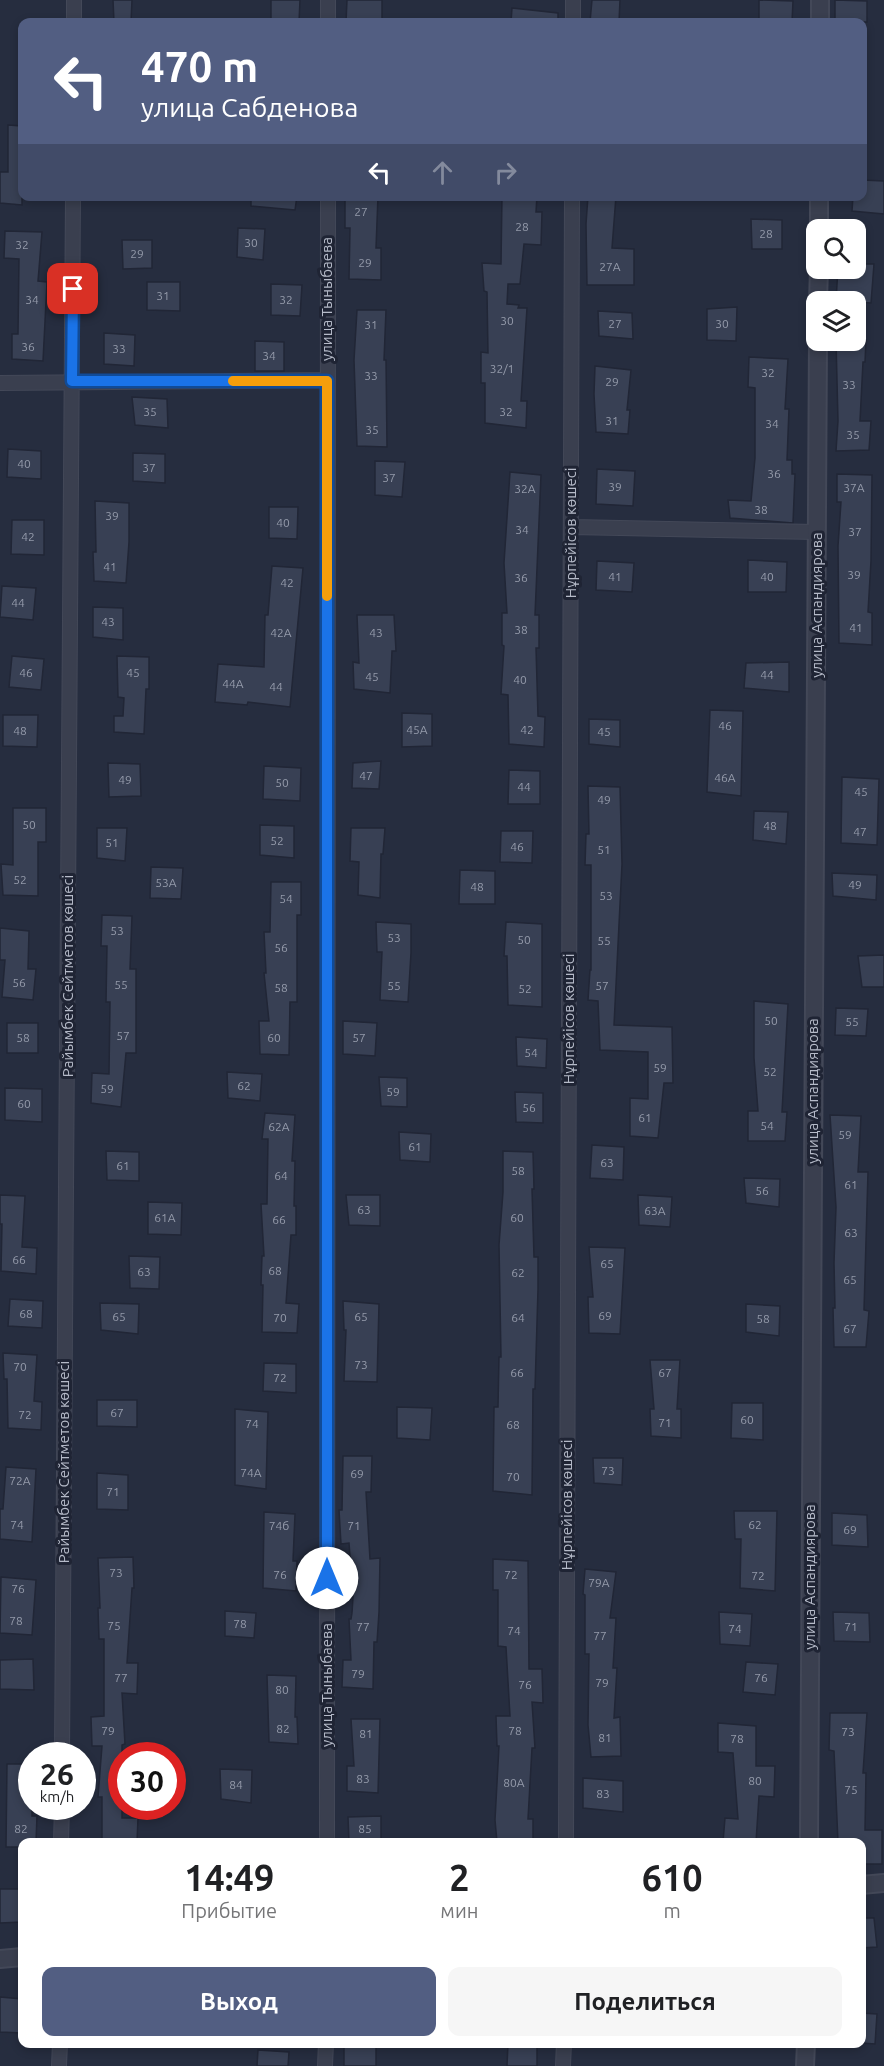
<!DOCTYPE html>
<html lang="ru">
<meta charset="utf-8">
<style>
:root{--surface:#fff;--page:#f6f6f6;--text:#202124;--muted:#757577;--accent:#525e82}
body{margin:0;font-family:Ubuntu,sans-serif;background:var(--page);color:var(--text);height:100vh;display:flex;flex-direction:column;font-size:22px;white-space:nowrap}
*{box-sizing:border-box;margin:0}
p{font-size:20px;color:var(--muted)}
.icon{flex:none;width:33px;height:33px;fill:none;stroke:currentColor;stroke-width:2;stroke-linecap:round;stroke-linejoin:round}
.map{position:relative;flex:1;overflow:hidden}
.side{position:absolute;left:18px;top:1838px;width:848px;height:210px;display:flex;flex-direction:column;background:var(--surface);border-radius:12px;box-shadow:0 3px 9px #0003}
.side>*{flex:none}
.hud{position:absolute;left:18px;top:18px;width:849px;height:183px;border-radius:12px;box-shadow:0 3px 9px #0003;background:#525e82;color:#fff;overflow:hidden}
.fabs{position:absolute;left:806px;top:219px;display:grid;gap:12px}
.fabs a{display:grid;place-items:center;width:60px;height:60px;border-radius:12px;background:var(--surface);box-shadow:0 3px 9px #0003;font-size:30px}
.speed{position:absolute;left:18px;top:1742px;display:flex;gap:12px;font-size:30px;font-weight:700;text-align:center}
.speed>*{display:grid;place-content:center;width:78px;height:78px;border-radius:50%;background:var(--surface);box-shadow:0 3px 9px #0003;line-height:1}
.speed small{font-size:15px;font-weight:400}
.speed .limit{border:9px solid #d22;background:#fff;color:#111}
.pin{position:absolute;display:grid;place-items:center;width:51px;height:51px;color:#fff;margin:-26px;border-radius:12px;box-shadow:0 3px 9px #0006}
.me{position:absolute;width:66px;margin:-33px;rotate:0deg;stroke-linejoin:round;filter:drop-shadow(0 0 4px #0008)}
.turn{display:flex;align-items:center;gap:21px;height:126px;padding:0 24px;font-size:27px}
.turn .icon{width:78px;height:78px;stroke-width:2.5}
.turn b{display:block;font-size:42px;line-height:51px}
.lanes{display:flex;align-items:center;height:57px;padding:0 24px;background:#0003;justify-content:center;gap:30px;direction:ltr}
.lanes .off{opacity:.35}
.eta{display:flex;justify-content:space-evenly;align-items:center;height:102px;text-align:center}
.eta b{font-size:36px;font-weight:700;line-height:42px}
.button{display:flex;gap:12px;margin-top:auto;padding:12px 24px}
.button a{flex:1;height:69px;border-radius:12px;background:var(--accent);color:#fff;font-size:24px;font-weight:700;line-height:69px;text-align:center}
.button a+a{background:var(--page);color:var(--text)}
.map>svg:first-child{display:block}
.building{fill:#384054;stroke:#212636;stroke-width:1.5}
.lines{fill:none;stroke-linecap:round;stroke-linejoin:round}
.minor-casing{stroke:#434858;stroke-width:16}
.tertiary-casing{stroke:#434858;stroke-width:20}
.minor{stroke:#3a3f4f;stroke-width:14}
.tertiary{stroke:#3a3f4f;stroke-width:16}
.route-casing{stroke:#114b97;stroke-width:15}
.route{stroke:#1a73e8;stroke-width:10}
.slow{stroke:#f59e0b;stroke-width:10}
.labels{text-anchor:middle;stroke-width:6;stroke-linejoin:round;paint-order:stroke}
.number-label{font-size:12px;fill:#949aaa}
.street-label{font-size:15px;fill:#b6bbc9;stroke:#1f2434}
</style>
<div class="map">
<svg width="884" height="2066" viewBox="0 0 884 2066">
<rect width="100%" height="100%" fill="#262d3f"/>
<path class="building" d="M113 0H132L131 22H114Z
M271 0H300L299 22H271Z
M347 0H382V22H346Z
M592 0H620L619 22H590Z
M759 0 793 1 792 22H759Z
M835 0 867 1V22H835Z
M512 8 558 13V22H511Z
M8 125 22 126V205L0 203V172H8Z
M862 180 884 181V214L852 211 853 196H862Z
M251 196H297L295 210 251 206Z
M345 196H378L376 248H381V280L349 279 350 228H345Z
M502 196H537L536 212H542L541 245 524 244 520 284H508L507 304 519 305 518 308H527L521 401H527L526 428 485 423V383H481V352L488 353 487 292 484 291 482 263 501 264Z
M588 196H616L612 248 634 249V285H587L586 224Z
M751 219 782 220V249H752Z
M238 228 265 229 263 260 237 257Z
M5 231 42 232 38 281 47 282 43 361 12 359V334H18L19 259 4 258Z
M122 240H152V268L123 269Z
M855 264H874L871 303 836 301 838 268H855Z
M147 282H180V311L147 310Z
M271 284 302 285 300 316 271 315Z
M737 307 736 341 707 340V309Z
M357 310H386L384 360H386L387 447 357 446 354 360Z
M598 311 632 313 633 339 599 336Z
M104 333 135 335 134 366 104 364Z
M836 340H866L865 362H863L860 421H871L869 450 836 451 838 421Z
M255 341 284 342V371H255Z
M749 357 788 359 785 409H789L787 460H792V474H795L793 523 730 518 728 500 751 501 755 458V388L748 387Z
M595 366 631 370 627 410H630L628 434 596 432 594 394Z
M132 397 167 399 168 428 135 425Z
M8 449 41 451V479L7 477Z
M133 453 165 454V483L133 481Z
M375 461 405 462 402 497 375 495Z
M597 469 635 471 633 506 596 504Z
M510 472 541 475 535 615H539V648H536L538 716 545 717 544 747 509 744 508 695 501 694 504 646 502 645V613H507L504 563Z
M837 474 872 475 871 561 868 612 872 613V645L839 643 838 546 841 502H837Z
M95 501 129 503V542L126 583 94 581 93 552H96Z
M269 507H298L297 539 269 538Z
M12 520H44V555L11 554Z
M748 560 787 562 786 592H748Z
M597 561 634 563 632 592 596 590Z
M272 566 303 568 290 707 248 702 247 705 215 702 218 664 264 667 265 615H268Z
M2 586 36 588 33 620 0 617Z
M93 607 123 608V640L93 637Z
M357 615H394L396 651H392L390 693 354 689 353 662 359 663Z
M12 656 44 659 41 690 9 687Z
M117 656 149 657V689H146L144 734 114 732V716H123L124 698 118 697Z
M789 662V692L744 688 746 663Z
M710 710 743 711 741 796 707 792Z
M402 713 432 714V746L402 747Z
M3 715H38L37 747 3 746Z
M589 719 620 720V747L589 744Z
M381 761 379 789 352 788 353 763Z
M108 763 140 764 141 796 109 797Z
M264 766 301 768 300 801 263 799Z
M509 770 540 771V804H508Z
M842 777 879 779 877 845 841 843Z
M588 786 620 787 622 864 614 1025 672 1027 673 1083H664L658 1138 630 1136V1098L648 1099V1052L600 1050 598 1001 588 1000 590 970H591V865H585L586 834H589Z
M13 808H46V842H38V896L3 895 1 864 13 865Z
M754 811 788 812 786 844 753 840Z
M260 825 294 826V858L260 855Z
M97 828H127L125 861 97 858Z
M351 828H385L383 854H381L380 898 358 895 359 862 350 861Z
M501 831H533L532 863 500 862Z
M151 867 183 868 181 899 150 898Z
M460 870 495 871V904H459Z
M832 873 877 875 876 900 833 896Z
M271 882H301V915H297V1002H290L289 1055 260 1054 259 1021H269L264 973H266L264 932H270Z
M102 915 132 916 130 969H136V1053H126L121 1107 91 1103 92 1073 109 1074 110 1002H106L107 946H101Z
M376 922 411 924V953L408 1002 380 1000 382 952H377Z
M506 922 542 924V1007L508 1005 507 956H504Z
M0 928 29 931 28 969H36L33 1000 2 997 5 960H0Z
M884 955V987H862L858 956Z
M754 1001 788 1004 782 1112H787L785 1141H748V1111H758L754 1058Z
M836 1008 868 1009 866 1036 835 1035Z
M343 1021 377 1023 375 1056 343 1054Z
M7 1023H38V1053H7Z
M516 1037 547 1039 546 1068 517 1066Z
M227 1072 262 1074 260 1101 228 1098Z
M379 1077 407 1078V1107L381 1106Z
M5 1088 42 1089V1122L5 1120Z
M515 1092 543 1093V1123L516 1122Z
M265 1113 295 1115 292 1161H295L294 1206H296V1235H291L286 1303 299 1304 297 1333 262 1332 263 1285H261L262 1256H264L261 1204H267L268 1139H262Z
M830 1115 861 1116 858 1172H868L864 1310 869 1311 866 1347H834L833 1308H835L834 1263 836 1207Z
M399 1132 431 1134 430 1162 400 1160Z
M592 1145 624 1147 623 1180 590 1178Z
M106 1151 139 1152V1181L107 1180Z
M503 1151 533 1152 534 1189H532L534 1257H538V1289L535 1389H533L532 1495 493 1491 494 1407H498L499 1357H501L499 1245 503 1192Z
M744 1178 780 1179 779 1207 746 1203Z
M0 1195 25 1196 22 1247 37 1248 36 1274 1 1271 2 1224H0Z
M346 1195H380V1226L349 1225Z
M638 1195 672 1197 670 1227 639 1225Z
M148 1202 182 1203 181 1235 148 1234Z
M589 1247 625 1248 620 1334 589 1333 588 1297H593Z
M129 1256 160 1257 159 1289 130 1288Z
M10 1299 43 1301 42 1328 8 1326Z
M343 1301 379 1304 377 1382 344 1381 346 1330H344Z
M100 1303 139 1304 138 1334 101 1330Z
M746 1304 780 1306 779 1336 746 1332Z
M3 1353 37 1355 34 1401 42 1402 41 1430 8 1428 7 1379H4Z
M650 1360H680L677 1409H681V1438L651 1436 650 1409H654Z
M264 1363 296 1364V1393L263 1391Z
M97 1400H137V1427L97 1426Z
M732 1403H763V1440L731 1438Z
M397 1407 432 1408 430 1440 397 1438Z
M235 1409 268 1412 266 1489 235 1485Z
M343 1456H372L371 1492H366L370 1559 380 1558 379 1612 377 1642H374L373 1689 342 1687 343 1660H351L349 1619H351L352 1613 353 1597 349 1543 341 1544 339 1510H342Z
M593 1458H623L622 1485 594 1483Z
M6 1467 36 1469 32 1542 0 1539V1509H3Z
M97 1473 128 1475V1510L97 1509Z
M734 1511H777L775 1591 740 1588 741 1539H735Z
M264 1512 295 1514 293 1561H297L296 1591 263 1588Z
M832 1513 867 1515 868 1547 832 1545Z
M133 1557 134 1588H132L127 1663H138L137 1694 122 1693 125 1744 122 1745V1818H138L137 1842H102V1797H98L102 1746H92L91 1717 104 1716V1639H99L98 1608H100L98 1558Z
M493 1559 528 1561 529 1669H542L543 1703 532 1702 535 1748H532L528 1819H533V1842H497L495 1820 499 1746H497L496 1716H510L506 1647 498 1646V1590H493Z
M585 1569 616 1572 610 1618H616L613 1668H617L614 1718 620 1717 621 1756 591 1757 588 1725 589 1654H585V1595L583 1594Z
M1 1577 36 1580 32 1635 0 1633Z
M225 1611 256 1613 254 1638 225 1636Z
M719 1612 752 1614 750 1646 720 1644Z
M833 1612 869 1613 870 1642 834 1641Z
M33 1659 34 1690 0 1689V1660Z
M746 1662 778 1664 775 1695 743 1692Z
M267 1675 296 1676 295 1717H297L298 1744 269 1742Z
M830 1713H867L863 1773H866L865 1830H882V1864H861V1842H838L834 1751 829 1750Z
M351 1719H380L378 1793 347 1791V1766H354Z
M718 1723 756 1726V1766H775L774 1797 759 1796 756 1842H723L725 1818 738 1819 733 1753 718 1752Z
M7 1764H32V1816H37L36 1842H22V1847H6Z
M220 1769 252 1770 251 1803 221 1799Z
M583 1778 623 1781V1812L583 1808Z
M381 1816V1842H349L348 1817Z
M0 1889H22V1922L0 1923Z
M861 1918H874L877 1947 861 1948Z
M0 1997 22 1999V2033L0 2032Z
M861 2013 877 2014 875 2044 861 2043Z
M344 2043H376V2066H344Z
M508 2043H537V2066H507Z
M258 2050 289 2052 288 2066H257Z"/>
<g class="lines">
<defs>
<path id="minor" d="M74 22V0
M328 22V0
M573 22V0
M0 383 327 380
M572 527 817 532
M62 1755 73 196
M61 1842 62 1806
M327 1842 328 196
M566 1842 572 196
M59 2066 60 2043
M325 2066 326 2043
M563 2066 564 2043"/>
<path id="tertiary" d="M820 22V0
M819 230V196
M818 302 819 268
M809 1842 818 340
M861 1885 884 1883
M0 1959 22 1957
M805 2066 806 2043"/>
</defs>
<use href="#minor" class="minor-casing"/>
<use href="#tertiary" class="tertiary-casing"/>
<use href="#minor" class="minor"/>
<use href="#tertiary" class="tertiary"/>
</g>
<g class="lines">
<defs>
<path id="route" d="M73 289 72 381H327V1578"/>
</defs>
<use href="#route" class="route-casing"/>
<use href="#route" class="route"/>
<path class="slow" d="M233 381H327V596"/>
</g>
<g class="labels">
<g class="number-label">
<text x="361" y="216">27</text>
<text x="522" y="231">28</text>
<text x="766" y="238">28</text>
<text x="251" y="247">30</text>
<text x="22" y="249">32</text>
<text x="137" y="258">29</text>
<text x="365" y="267">29</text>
<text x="610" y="271">27А</text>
<text x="163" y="300">31</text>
<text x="32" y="304">34</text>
<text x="286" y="304">32</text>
<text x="507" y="325">30</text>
<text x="615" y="328">27</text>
<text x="722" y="328">30</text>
<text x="371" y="329">31</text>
<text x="28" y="351">36</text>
<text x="119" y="353">33</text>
<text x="269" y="360">34</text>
<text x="502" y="373">32/1</text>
<text x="768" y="377">32</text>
<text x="371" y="380">33</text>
<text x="612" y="386">29</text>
<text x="849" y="389">33</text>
<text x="150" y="416">35</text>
<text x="506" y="416">32</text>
<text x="612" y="425">31</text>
<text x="772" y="428">34</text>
<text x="372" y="434">35</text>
<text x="853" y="439">35</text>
<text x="24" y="468">40</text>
<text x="149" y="472">37</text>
<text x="774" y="478">36</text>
<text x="389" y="482">37</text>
<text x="615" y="491">39</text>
<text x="854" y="492">37А</text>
<text x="525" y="493">32А</text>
<text x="761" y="514">38</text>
<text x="112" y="520">39</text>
<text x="283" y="527">40</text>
<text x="522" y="534">34</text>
<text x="855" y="536">37</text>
<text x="28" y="541">42</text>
<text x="110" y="571">41</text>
<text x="854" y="579">39</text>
<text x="615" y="581">41</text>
<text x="767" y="581">40</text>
<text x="521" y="582">36</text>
<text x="287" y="587">42</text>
<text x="18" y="607">44</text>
<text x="108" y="626">43</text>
<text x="856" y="632">41</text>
<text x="521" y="634">38</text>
<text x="281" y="637">42А</text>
<text x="376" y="637">43</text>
<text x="26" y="677">46</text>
<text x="133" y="677">45</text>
<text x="767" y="679">44</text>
<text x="372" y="681">45</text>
<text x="520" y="684">40</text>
<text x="233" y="688">44А</text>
<text x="276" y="691">44</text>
<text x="725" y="730">46</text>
<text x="417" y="734">45А</text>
<text x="527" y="734">42</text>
<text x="20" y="735">48</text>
<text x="604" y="736">45</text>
<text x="366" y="780">47</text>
<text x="725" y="782">46А</text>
<text x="125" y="784">49</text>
<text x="282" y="787">50</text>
<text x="524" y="791">44</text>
<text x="861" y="796">45</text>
<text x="604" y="804">49</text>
<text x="29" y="829">50</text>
<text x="770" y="830">48</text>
<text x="860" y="836">47</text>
<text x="277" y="845">52</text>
<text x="112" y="847">51</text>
<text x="517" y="851">46</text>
<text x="604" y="854">51</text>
<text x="20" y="884">52</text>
<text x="166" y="887">53А</text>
<text x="855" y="889">49</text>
<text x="477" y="891">48</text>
<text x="606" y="900">53</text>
<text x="286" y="903">54</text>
<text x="117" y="935">53</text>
<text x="394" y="942">53</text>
<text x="524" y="944">50</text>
<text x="604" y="945">55</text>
<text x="281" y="952">56</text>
<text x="19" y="987">56</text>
<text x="121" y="989">55</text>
<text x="394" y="990">55</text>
<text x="602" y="990">57</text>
<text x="281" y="992">58</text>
<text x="525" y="993">52</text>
<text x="771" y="1025">50</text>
<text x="852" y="1026">55</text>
<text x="123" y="1040">57</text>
<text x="23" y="1042">58</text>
<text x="274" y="1042">60</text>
<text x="359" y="1042">57</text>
<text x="531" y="1057">54</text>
<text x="660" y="1072">59</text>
<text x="770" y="1076">52</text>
<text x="244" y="1090">62</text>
<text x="107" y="1093">59</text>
<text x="393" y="1096">59</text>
<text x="24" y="1108">60</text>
<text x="529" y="1112">56</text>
<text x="645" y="1122">61</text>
<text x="767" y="1130">54</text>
<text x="279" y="1131">62А</text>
<text x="845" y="1139">59</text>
<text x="415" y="1151">61</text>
<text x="607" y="1167">63</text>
<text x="123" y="1170">61</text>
<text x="518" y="1175">58</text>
<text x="281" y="1180">64</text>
<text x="851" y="1189">61</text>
<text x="762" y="1195">56</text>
<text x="364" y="1214">63</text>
<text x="655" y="1215">63А</text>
<text x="165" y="1222">61А</text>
<text x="517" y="1222">60</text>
<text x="279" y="1224">66</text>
<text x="851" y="1237">63</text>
<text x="19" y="1264">66</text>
<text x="607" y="1268">65</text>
<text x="275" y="1275">68</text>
<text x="144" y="1276">63</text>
<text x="518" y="1277">62</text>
<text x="850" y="1284">65</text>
<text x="26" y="1318">68</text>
<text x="605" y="1320">69</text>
<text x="119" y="1321">65</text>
<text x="361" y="1321">65</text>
<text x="280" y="1322">70</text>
<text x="518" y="1322">64</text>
<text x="763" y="1323">58</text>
<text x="850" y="1333">67</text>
<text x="361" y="1369">73</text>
<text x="20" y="1371">70</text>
<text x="517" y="1377">66</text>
<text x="665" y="1377">67</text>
<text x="280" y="1382">72</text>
<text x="117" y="1417">67</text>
<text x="25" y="1419">72</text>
<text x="747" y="1424">60</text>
<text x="665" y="1427">71</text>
<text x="252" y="1428">74</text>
<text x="513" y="1429">68</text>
<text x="608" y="1475">73</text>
<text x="251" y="1477">74А</text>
<text x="357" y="1478">69</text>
<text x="513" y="1481">70</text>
<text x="20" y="1485">72А</text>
<text x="113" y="1496">71</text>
<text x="17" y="1529">74</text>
<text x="755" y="1529">62</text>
<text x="279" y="1530">74б</text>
<text x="354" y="1530">71</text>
<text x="850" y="1534">69</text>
<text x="116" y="1577">73</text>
<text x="280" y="1579">76</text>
<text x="511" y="1579">72</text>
<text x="758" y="1580">72</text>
<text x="599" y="1587">79А</text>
<text x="18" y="1593">76</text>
<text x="16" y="1625">78</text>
<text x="240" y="1628">78</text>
<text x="114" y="1630">75</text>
<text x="363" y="1631">77</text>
<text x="851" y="1631">71</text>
<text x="735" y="1633">74</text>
<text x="514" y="1635">74</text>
<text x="600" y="1640">77</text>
<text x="358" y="1678">79</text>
<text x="121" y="1682">77</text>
<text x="761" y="1682">76</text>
<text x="602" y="1687">79</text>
<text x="525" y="1689">76</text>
<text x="282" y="1694">80</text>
<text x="283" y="1733">82</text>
<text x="108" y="1735">79</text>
<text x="515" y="1735">78</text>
<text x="848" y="1736">73</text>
<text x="366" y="1738">81</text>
<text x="605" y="1742">81</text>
<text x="737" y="1743">78</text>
<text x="363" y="1783">83</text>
<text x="755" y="1785">80</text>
<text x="514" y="1787">80А</text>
<text x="236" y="1789">84</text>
<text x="851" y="1794">75</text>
<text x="603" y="1798">83</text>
<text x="21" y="1833">82</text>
<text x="365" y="1833">85</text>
</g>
<g class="street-label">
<text transform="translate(327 299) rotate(-90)" y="5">улица Тыныбаева</text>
<text transform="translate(571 533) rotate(-90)" y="5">Нұрпейісов көшесі</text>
<text transform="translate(817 605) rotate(-90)" y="5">улица Аспандиярова</text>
<text transform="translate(68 976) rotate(-90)" y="5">Райымбек Сейтметов көшесі</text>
<text transform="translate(569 1019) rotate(-90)" y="5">Нұрпейісов көшесі</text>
<text transform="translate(813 1091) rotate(-90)" y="5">улица Аспандиярова</text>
<text transform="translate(64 1462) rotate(-90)" y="5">Райымбек Сейтметов көшесі</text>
<text transform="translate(567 1505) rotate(-90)" y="5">Нұрпейісов көшесі</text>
<text transform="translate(810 1577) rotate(-90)" y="5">улица Аспандиярова</text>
<text transform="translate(327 1685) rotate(-90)" y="5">улица Тыныбаева</text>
</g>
</g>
</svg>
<div class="fabs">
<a><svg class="icon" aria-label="search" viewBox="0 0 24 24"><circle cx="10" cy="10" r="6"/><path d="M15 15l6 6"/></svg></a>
<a><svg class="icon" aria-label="layers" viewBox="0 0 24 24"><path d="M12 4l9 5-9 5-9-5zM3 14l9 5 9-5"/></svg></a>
</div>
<div class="speed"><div>26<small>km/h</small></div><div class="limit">30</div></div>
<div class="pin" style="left:73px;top:289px;background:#d93025"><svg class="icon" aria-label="arrive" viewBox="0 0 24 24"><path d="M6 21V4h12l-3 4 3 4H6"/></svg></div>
<svg class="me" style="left:327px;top:1578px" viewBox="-20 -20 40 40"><circle r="19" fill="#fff"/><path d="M0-13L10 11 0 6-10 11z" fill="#1a73e8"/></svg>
<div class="hud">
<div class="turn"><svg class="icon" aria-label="left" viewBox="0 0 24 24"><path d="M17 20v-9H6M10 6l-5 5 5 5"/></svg><div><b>470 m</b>улица Сабденова</div></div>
<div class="lanes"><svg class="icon" aria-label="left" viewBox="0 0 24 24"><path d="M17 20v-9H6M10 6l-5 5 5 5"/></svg><svg class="icon off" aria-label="ahead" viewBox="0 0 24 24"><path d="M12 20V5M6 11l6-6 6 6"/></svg><svg class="icon off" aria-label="right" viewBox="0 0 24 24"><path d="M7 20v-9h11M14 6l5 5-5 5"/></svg></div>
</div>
<section class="side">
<div class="eta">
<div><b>14:49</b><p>Прибытие</p></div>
<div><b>2</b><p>мин</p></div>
<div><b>610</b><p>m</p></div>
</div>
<div class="button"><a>Выход</a><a>Поделиться</a></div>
</section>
</div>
